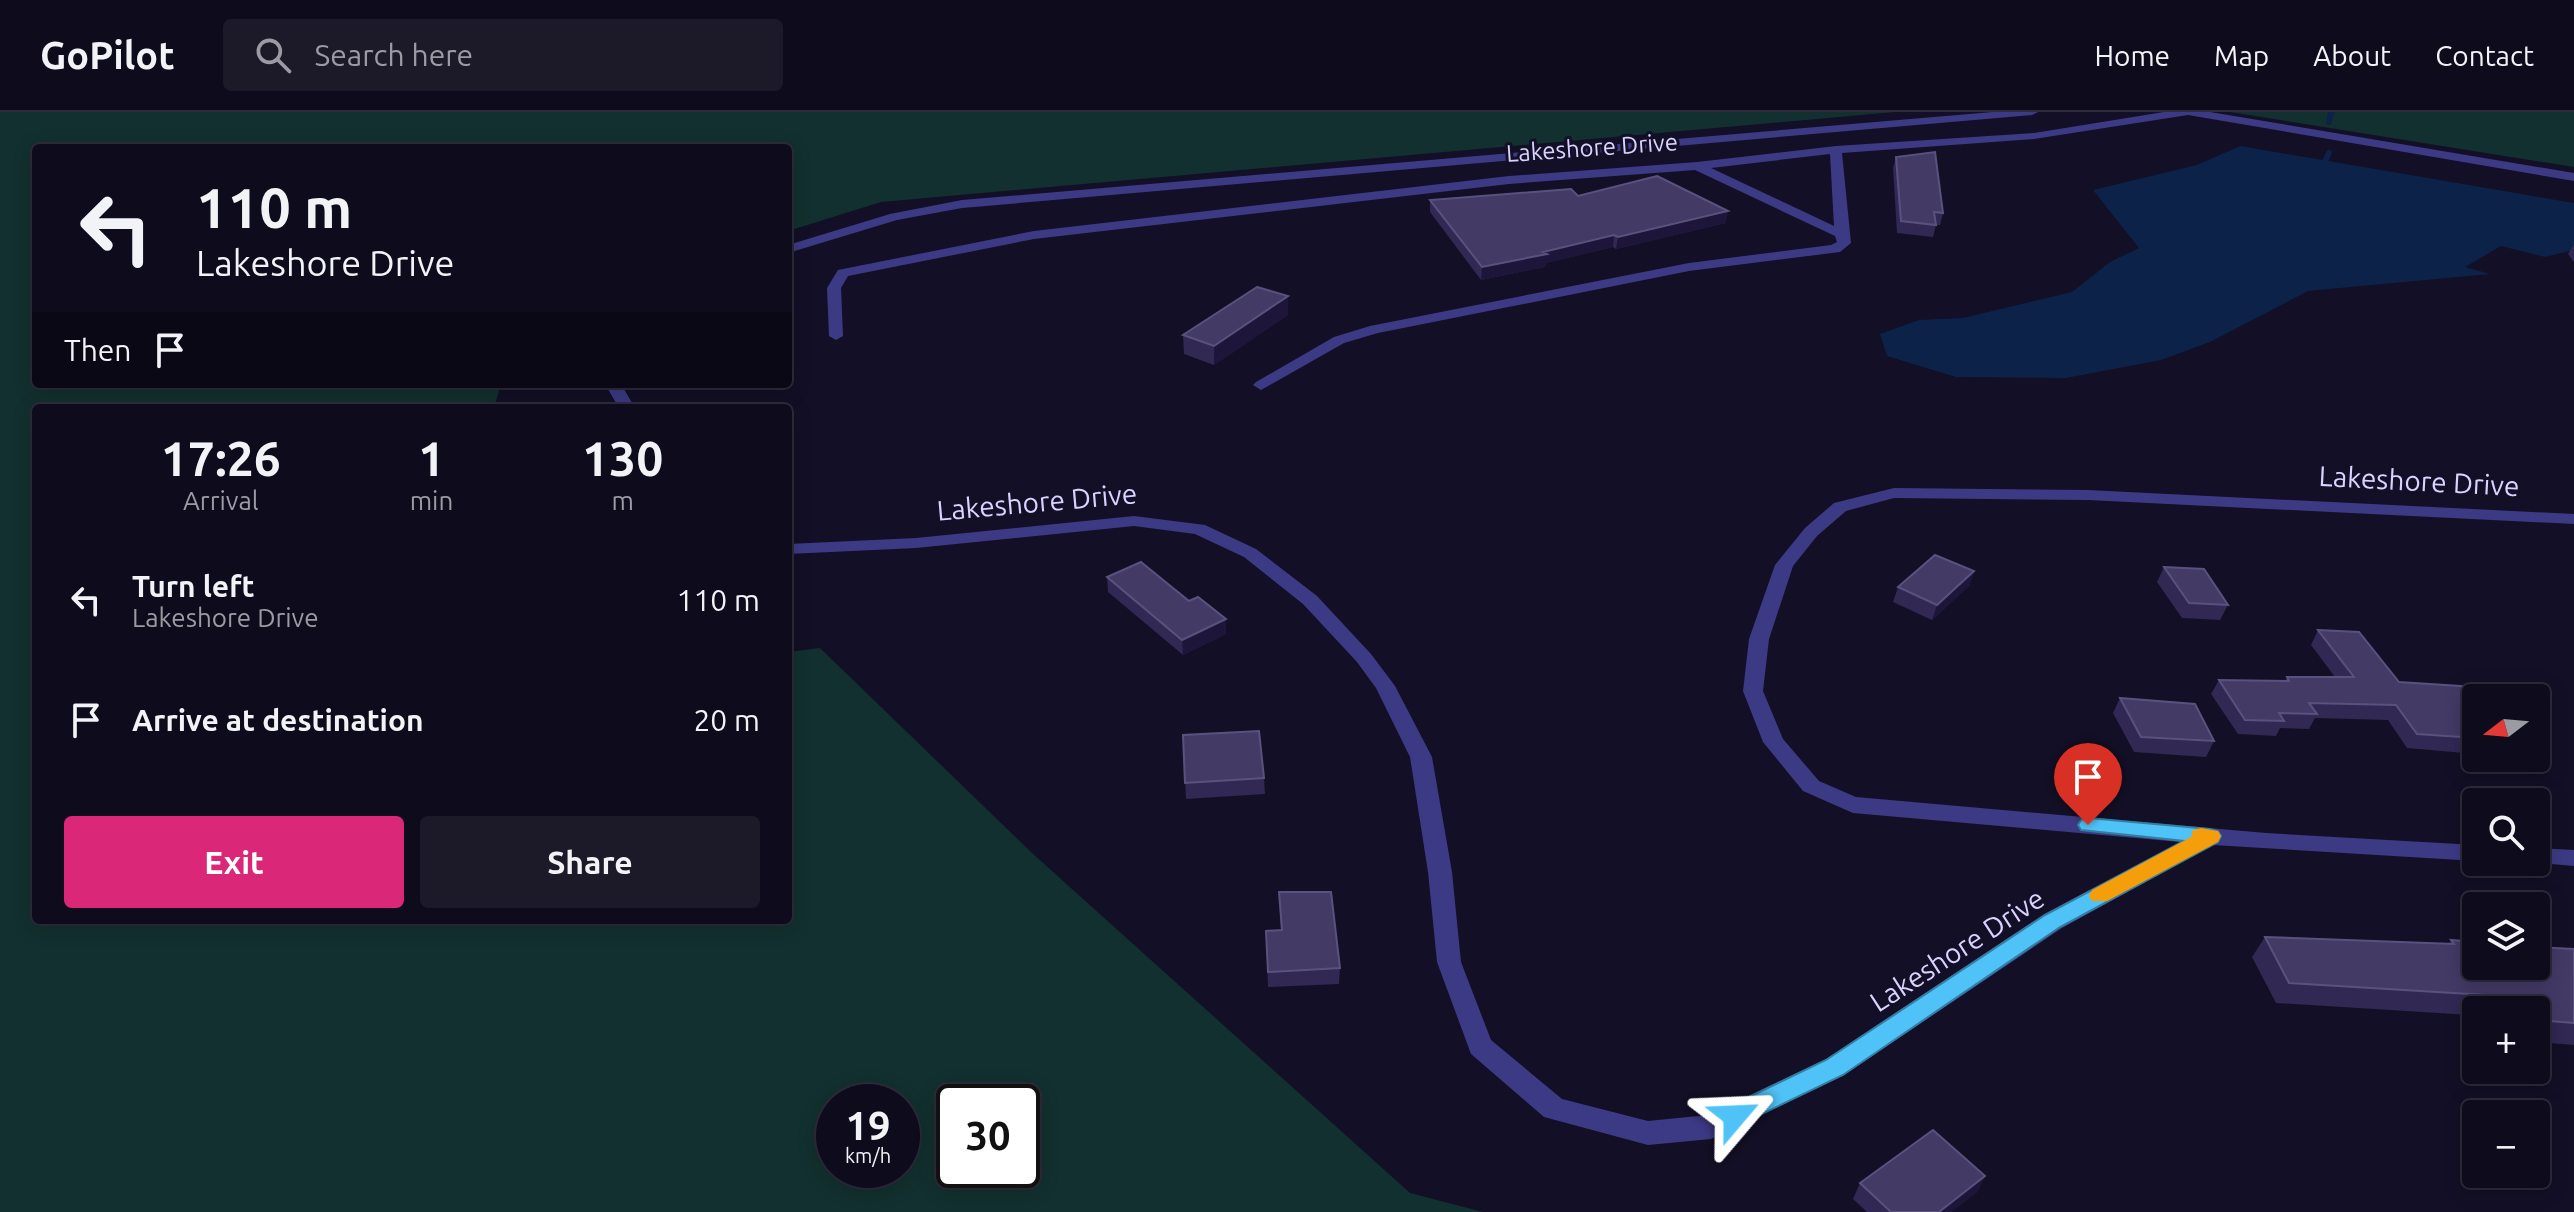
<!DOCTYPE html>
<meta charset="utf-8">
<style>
:root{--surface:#0e0b1c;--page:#1c1929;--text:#f1f3f6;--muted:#9b9ba3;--line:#2e2b3b;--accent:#db2777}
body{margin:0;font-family:Ubuntu,sans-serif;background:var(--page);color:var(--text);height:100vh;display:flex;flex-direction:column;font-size:30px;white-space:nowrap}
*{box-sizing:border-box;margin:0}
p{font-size:26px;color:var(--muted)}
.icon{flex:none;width:44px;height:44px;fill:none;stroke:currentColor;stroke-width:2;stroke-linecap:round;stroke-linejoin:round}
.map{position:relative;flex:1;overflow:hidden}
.side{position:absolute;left:32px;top:292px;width:760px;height:520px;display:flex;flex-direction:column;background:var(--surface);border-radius:8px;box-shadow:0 4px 20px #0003,0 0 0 2px var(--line)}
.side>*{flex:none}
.banner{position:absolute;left:32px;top:32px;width:760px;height:244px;border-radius:8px;box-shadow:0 4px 20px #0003,0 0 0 2px var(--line);background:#0e0b1c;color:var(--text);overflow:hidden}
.needle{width:52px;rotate:254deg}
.fabs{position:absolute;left:2462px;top:572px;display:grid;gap:16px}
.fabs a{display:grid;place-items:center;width:88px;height:88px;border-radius:8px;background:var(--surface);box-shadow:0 4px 20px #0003,0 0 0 2px var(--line);font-size:40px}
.speed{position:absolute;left:816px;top:972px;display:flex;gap:16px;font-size:40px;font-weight:700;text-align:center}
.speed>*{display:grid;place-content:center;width:104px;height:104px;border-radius:50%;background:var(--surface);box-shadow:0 4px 20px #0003,0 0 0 2px var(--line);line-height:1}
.speed small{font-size:20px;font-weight:400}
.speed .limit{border:4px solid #111;border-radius:12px;background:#fff;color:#111}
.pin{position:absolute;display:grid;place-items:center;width:68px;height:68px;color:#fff;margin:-82px -34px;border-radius:50% 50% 50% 0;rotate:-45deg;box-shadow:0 0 8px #0007}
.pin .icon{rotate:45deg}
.me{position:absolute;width:88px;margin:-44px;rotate:64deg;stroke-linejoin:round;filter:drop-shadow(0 0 6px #0008)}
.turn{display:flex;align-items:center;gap:28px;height:168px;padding:0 32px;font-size:36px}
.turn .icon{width:104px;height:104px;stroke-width:2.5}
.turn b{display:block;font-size:56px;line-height:68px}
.then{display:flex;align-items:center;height:76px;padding:0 32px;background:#0003;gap:16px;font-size:30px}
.eta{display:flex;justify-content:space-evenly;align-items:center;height:136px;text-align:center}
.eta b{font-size:48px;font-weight:700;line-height:56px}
.action{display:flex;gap:16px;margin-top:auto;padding:16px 32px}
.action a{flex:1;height:92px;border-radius:8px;background:var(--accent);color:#fff;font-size:32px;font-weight:700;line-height:92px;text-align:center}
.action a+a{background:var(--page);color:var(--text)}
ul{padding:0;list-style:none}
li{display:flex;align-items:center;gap:24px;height:120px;padding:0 32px}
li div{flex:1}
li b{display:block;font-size:30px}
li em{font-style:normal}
header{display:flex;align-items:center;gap:48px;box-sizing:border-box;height:112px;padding:0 40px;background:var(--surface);border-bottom:2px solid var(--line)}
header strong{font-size:38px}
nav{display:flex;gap:44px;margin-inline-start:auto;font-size:28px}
.search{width:560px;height:72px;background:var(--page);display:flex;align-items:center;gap:20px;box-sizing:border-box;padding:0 28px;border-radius:8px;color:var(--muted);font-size:30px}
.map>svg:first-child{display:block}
.green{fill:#12302f;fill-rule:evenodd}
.water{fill:#0c2248}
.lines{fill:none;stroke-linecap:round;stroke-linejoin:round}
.stream{stroke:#0c2248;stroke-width:6}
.minor{fill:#3d3a85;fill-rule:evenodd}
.wall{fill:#312854}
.shaded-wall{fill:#1d163a}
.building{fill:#433a66;stroke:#5a527e;stroke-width:2}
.route{fill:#4fc3f7;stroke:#337fa1;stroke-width:2}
.slow{fill:#f59e0b}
.labels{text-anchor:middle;stroke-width:6;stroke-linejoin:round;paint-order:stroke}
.far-street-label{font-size:24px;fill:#d9d4ff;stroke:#130f26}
.street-label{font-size:28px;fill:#d9d4ff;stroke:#130f26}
</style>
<header>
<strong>GoPilot</strong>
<div class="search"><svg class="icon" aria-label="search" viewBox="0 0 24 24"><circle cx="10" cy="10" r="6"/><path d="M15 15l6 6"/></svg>Search here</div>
<nav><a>Home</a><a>Map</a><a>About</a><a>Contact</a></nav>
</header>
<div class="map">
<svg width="2574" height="1100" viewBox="0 0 2574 1100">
<rect width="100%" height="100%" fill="#130f26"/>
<path class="green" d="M0 0H1895L881 90 788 119V36H36V272H501L494 296H36V808H788V540L820 536 1032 741 1410 1081 1483 1100H0ZM834 990H902V1058H834ZM954 990H1022V1058H954Z
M2230 0H2574V55Z"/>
<path class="water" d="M2240 34 2574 91V138L2545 145 2501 134 2465 155 2490 162 2308 179 2210 230 2161 248 2066 266 1956 265 1887 244 1880 222 1919 208 1963 206 2072 180 2110 150 2139 136 2093 78 2197 53Z"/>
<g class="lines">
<path class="stream" d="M2329 10 2331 0
M2325 49 2329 41"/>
<path class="minor" d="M1993 0H2038L2032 3 962 96 897 108 788 141V133L890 102 962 88Z
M2164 0H2210L2574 61V69L2188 3 2034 27 1842 41 1851 131 1840 140 1689 159 1378 221 1344 231 1261 278 1253 273 1256 270 1334 225 1370 214 1689 151 1831 133 1837 130 1835 124 1695 58 1509 72 1034 127 848 164 841 176 843 224 836 228 829 224 827 176 838 158 1034 119 1509 64 1697 50 1836 34 2034 21ZM1830 42 1834 114 1711 56Z
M605 272H621L635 296H619Z
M1894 376 2088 378 2574 402V412L2088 388 1894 386 1846 399 1817 424 1793 454 1769 527 1763 579 1783 627 1819 669 1856 685 2266 721 2476 733V749L2213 733 2062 816 1844 963 1711 1027 1648 1033 1544 1005 1471 942 1437 850 1428 760 1410 645 1376 576 1357 550 1303 492 1244 445 1195 422 1134 414 916 436 788 442V432L916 426 1134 404 1205 413 1256 437 1317 484 1371 542 1395 574 1432 645 1452 760 1461 850 1491 928 1562 987 1648 1009 1708 1003 1826 947 2044 802 2180 730 1853 701 1803 679 1763 630 1743 579 1749 527 1775 453 1805 416 1834 391Z
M2536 736 2574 738V754L2528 750H2536Z"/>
</g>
<path class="wall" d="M1896 45 1943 101 1940 113H1936L1933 125 1897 121 1893 56Z
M1578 84 1726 111 1616 137 1613 135 1546 151 1545 155 1481 168 1430 100V88Z
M2574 132V150L2568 142Z
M1288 203 1214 253 1184 242 1183 223Z
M2164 455 2228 493 2220 508 2182 506 2157 470Z
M1974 459 1969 474 1932 508 1893 490 1898 475Z
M1107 465 1226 522 1183 543 1108 480Z
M2318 518 2399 570 2476 586V642L2407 636 2388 608 2315 606 2309 617 2280 616 2276 624 2238 622 2211 582 2219 568 2285 569 2287 565H2335L2311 533Z
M2120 586 2214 629 2206 645 2134 640 2113 601Z
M1183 623 1264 666 1265 682 1186 687Z
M1279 780 1340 856 1339 872 1268 875 1266 819H1281Z
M2265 825 2449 832 2451 828 2574 837V933L2536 930V898H2476V913L2470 903 2276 891 2252 845Z
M1985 1064 1977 1080 1951 1100H1867L1853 1087 1860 1071Z"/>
<path class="shaded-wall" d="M1728 99 1726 111 1616 137 1618 125Z
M1614 123 1613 135 1546 151 1545 155 1481 168 1482 155Z
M1288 184V203L1214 253V234Z
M1974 459 1969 474 1932 508 1937 493Z
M1226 507V522L1183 543 1182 528Z
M1985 1064 1977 1080 1951 1100H1939Z"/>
<path class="building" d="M1935 40 1943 101 1934 100 1936 113 1901 109 1896 45Z
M1657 64 1728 99 1618 125 1614 123 1543 140 1547 142 1482 155 1430 88 1571 77 1578 84Z
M1257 175 1288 184 1214 234 1183 223Z
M1935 443 1974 459 1937 493 1898 475Z
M1141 450 1189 489 1198 485 1226 507 1182 528 1107 465Z
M2164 455 2204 457 2228 493 2189 491Z
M2318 518 2359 520 2399 570 2476 575 2485 586H2476V626L2417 622 2396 593 2309 591 2317 602 2279 601 2284 609 2245 608 2219 568 2289 569 2287 565H2354Z
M2120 586 2195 592 2214 629 2141 625Z
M1259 619 1264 666 1185 671 1183 623Z
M1279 780H1331L1340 856 1268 860 1266 819 1282 818Z
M2265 825 2454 832 2451 828 2476 830V854H2536V835L2574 837V911L2536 908V898H2495L2486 883 2289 871Z
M1933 1018 1985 1064 1939 1100H1891L1860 1071Z"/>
<path class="route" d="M2088 706 2210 717 2218 719 2221 724 2218 730 2060 815 1843 963 1743 1011 1735 1015 1726 1011 1722 1004 1726 996 1826 948 2045 803 2184 729 2081 718 2078 713 2081 708Z"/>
<path class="slow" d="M2201 716 2218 719 2221 724 2218 730 2107 789H2092L2089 784 2092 778 2191 725 2193 718Z"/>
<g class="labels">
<g class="far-street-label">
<text transform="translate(1592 36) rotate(-4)" y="8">Lakeshore Drive</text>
</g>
<g class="street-label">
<text transform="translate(2419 369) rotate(3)" y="10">Lakeshore Drive</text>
<text transform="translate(1037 390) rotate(-5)" y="10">Lakeshore Drive</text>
<text transform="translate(1957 838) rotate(-33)" y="10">Lakeshore Drive</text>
</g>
</g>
</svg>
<div class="fabs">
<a><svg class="needle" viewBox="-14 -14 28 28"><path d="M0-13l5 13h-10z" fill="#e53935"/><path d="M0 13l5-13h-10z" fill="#9b9ba3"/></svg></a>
<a><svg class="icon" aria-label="search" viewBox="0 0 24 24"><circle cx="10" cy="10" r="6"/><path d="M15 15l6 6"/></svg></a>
<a><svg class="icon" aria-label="layers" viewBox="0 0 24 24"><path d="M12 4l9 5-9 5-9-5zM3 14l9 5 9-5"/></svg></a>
<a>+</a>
<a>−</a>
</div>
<div class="speed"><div>19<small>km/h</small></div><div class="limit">30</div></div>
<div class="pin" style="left:2088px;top:713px;background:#d93025"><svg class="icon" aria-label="arrive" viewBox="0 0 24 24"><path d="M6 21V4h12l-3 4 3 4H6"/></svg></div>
<svg class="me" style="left:1735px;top:1004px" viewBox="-20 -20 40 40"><path d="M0-17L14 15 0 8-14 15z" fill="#4fc3f7" stroke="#fff" stroke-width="4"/></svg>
<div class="banner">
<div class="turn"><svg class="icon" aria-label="left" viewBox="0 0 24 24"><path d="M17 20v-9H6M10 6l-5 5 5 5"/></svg><div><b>110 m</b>Lakeshore Drive</div></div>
<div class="then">Then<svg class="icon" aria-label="arrive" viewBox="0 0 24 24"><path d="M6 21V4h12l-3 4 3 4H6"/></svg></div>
</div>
<section class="side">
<div class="eta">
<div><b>17:26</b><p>Arrival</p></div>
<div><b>1</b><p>min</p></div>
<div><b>130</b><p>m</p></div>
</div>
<ul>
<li><svg class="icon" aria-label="left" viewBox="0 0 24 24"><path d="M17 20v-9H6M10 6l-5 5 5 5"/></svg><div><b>Turn left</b><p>Lakeshore Drive</p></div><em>110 m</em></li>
<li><svg class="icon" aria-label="arrive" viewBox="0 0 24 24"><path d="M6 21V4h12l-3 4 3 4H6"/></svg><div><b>Arrive at destination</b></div><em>20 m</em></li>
</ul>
<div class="action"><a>Exit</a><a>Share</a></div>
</section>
</div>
